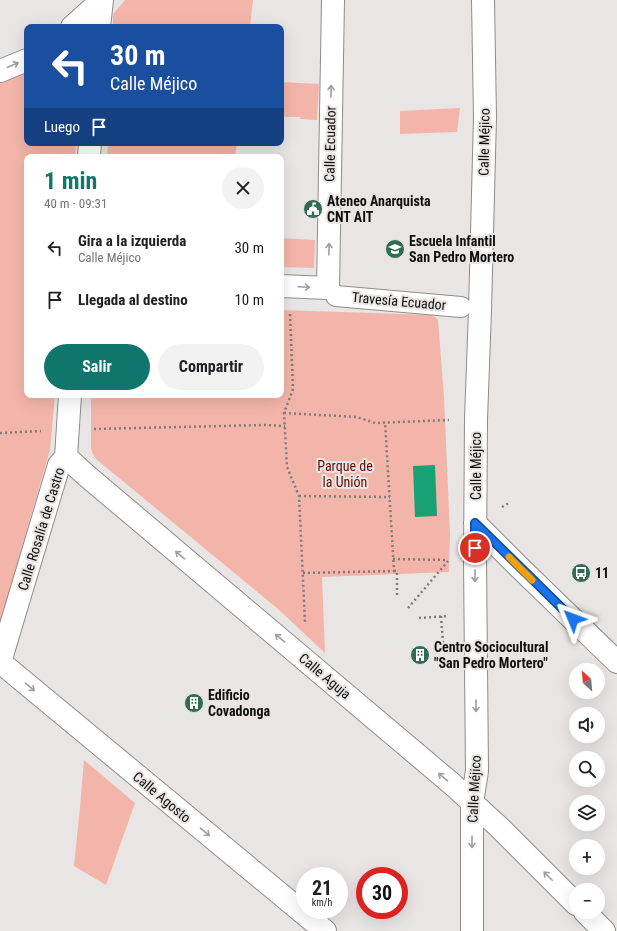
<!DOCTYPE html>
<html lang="es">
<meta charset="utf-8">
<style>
:root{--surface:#fff;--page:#f2f2f2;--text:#202124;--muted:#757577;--accent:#0f766e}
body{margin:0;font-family:"Roboto Condensed",sans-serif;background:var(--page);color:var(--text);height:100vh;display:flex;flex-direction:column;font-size:15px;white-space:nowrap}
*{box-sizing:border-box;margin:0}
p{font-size:13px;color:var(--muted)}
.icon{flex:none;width:22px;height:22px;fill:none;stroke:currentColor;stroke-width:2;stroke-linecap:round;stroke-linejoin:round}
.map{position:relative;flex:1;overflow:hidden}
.drawer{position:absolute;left:24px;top:154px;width:260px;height:244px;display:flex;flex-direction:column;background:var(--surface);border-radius:8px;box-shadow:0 4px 16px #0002}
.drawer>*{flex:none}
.top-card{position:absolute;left:24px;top:24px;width:260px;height:122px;border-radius:8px;box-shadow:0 4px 16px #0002;background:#1a4fa0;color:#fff;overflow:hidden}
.needle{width:26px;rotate:334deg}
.buttons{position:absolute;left:569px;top:663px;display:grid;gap:8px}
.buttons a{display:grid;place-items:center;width:36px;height:36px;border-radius:50%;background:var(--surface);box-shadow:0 4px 16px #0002;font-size:20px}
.speed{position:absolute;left:296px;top:867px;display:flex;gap:8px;font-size:20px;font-weight:700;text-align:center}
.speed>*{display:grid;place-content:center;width:52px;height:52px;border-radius:50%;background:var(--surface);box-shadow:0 4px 16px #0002;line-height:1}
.speed small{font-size:10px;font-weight:400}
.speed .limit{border:6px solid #d22;background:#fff;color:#111}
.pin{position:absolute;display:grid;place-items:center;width:34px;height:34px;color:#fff;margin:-17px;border:2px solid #fff;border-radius:50%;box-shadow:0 1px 4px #0007}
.me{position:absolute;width:44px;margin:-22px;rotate:314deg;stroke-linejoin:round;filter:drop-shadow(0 0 3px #0008)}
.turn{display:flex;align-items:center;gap:14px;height:84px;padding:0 20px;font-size:18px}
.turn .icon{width:52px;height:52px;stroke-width:2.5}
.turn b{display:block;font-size:28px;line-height:34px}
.then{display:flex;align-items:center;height:38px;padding:0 20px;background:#0003;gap:8px;font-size:15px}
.round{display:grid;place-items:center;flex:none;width:42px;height:42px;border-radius:21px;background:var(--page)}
.head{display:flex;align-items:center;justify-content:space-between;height:68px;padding:0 20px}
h1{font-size:24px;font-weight:700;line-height:30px;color:var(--accent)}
.button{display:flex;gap:8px;margin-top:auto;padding:8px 20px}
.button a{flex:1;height:46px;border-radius:24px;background:var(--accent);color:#fff;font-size:16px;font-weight:700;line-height:46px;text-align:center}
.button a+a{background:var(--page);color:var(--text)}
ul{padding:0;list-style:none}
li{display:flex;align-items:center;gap:12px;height:52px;padding:0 20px}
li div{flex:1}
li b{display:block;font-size:15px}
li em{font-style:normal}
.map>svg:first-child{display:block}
.green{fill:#f3b5a9}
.water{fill:#17a174}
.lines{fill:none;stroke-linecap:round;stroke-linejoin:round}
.pedestrian-casing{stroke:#908c8b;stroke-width:22}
.minor-casing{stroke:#908c8b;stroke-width:24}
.path{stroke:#7d7b7a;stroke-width:2.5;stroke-dasharray:2 3;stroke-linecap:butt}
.pedestrian{stroke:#fff;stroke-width:20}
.minor{stroke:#fff;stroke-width:22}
.oneway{stroke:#9f9f9f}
.route-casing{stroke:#114b97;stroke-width:10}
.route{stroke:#1a73e8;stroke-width:7}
.slow{stroke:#f59e0b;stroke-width:7}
.labels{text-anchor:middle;stroke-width:4;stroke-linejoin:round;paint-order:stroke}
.street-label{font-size:14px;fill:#100f0f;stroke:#e9e5e4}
.poi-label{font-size:14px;font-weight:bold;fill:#100f0f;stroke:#e9e5e4;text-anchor:start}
.park-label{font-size:14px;fill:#670800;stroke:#e9e5e4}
</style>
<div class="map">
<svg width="617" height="931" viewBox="0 0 617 931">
<rect width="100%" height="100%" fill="#e9e5e4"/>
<path class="green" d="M125 0H253L250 27H113V14Z
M27 71V143H76L75 157H27V395H55L50 450 0 623V82Z
M281 82 319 84 317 120 300 119V117H285V116L281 115Z
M460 108 457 132 400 134V111Z
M108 143H237L235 157H107Z
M281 238 315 240 314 268 281 267Z
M281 310 431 315 435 317 438 320 444 397 450 534 449 572 322 577 325 653 278 609 96 459 93 454 91 449V395H281Z
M84 760 135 803 106 885 74 866 80 807Z"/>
<path class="water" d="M435 465 437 516 415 517 413 466Z"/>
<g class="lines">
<defs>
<path id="pedestrian" d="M336 296 461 307"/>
<path id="minor" d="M72 27 102 0
M99 27 102 0
M0 71 27 60
M89 157 90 143
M281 286 328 288 333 0
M66 457 87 476 452 784 499 827 576 904
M475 523 518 566 617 662
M0 662 325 931
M0 662 59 465 66 457 70 395
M585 912 604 931
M472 931V803L477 771 475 560 476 419 480 310 485 117 483 0"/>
</defs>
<use href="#pedestrian" class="pedestrian-casing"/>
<use href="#minor" class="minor-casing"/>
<path class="path" d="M290 314 293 389 284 413 287 467 299 496 305 623
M284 413 357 417 375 423 449 420
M94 429 265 425 285 426
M0 433 41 431
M299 496 390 497
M502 507 509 503
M393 559 448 560
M394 571H397V598
M303 573 394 571 385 422
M408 608 448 561
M441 616 443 643
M419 618 449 616"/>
<use href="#pedestrian" class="pedestrian"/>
<use href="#minor" class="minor"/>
</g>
<defs><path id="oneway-shaft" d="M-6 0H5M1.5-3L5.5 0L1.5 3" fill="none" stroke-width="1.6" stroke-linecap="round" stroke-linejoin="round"/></defs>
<g class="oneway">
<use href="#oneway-shaft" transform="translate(13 65) rotate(-23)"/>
<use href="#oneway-shaft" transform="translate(331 91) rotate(-89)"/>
<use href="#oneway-shaft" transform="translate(329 249) rotate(-89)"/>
<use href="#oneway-shaft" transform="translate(304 287) rotate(3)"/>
<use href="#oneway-shaft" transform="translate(180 555) rotate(-140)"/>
<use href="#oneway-shaft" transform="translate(475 576) rotate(90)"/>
<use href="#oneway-shaft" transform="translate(280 638) rotate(-140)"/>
<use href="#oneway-shaft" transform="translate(30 687) rotate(40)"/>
<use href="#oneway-shaft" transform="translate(476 706) rotate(90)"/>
<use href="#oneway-shaft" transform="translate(443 777) rotate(-140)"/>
<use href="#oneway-shaft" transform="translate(205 832) rotate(40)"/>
<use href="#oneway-shaft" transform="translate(472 842) rotate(90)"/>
<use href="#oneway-shaft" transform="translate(548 876) rotate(-135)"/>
</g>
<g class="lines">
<defs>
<path id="route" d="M475 548V523L573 619"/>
</defs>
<use href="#route" class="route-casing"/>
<use href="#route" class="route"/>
<path class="slow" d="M509 557 532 580"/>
</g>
<defs>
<symbol id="civic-disc" viewBox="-11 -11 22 22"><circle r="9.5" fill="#326b53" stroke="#e9e5e4"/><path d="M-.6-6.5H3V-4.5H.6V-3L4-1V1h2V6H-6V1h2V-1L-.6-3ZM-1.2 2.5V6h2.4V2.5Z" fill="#fff"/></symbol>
<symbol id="school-disc" viewBox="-11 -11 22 22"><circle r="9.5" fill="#326b53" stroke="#e9e5e4"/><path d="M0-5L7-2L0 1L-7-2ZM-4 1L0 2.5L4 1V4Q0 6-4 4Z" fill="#fff"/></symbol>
<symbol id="bus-disc" viewBox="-11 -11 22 22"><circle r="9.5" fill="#326b53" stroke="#e9e5e4"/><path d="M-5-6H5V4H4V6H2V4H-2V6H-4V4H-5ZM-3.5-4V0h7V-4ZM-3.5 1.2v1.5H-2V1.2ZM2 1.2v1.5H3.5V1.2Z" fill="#fff"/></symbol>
<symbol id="building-disc" viewBox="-11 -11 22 22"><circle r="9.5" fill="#326b53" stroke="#e9e5e4"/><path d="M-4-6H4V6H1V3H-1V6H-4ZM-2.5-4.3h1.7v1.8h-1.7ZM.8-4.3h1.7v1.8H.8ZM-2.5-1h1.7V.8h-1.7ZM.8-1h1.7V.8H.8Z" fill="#fff"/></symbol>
</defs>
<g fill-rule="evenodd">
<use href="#civic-disc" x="302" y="198" width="22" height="22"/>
<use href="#school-disc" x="384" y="238" width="22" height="22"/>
<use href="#bus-disc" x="570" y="562" width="22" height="22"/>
<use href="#building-disc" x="409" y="644" width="22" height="22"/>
<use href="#building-disc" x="183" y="692" width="22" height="22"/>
</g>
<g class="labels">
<g class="street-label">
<text transform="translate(484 142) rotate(-89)" y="5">Calle Méjico</text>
<text transform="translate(330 144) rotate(-89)" y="5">Calle Ecuador</text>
<text transform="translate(399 301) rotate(5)" y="5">Travesía Ecuador</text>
<text transform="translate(476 466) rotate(-90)" y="5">Calle Méjico</text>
<text transform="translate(41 529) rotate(-73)" y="5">Calle Rosalía de Castro</text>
<text transform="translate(325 676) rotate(40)" y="5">Calle Aguja</text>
<text transform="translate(474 789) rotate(-87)" y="5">Calle Méjico</text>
<text transform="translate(162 797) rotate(40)" y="5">Calle Agosto</text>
</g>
<g class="poi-label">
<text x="327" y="206">Ateneo Anarquista<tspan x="327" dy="16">CNT AIT</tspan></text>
<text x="409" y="246">Escuela Infantil<tspan x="409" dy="16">San Pedro Mortero</tspan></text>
<text x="595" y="578">11</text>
<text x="434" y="652">Centro Sociocultural<tspan x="434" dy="16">"San Pedro Mortero"</tspan></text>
<text x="208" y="700">Edificio<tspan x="208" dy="16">Covadonga</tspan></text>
</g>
<g class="park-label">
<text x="345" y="471">Parque de<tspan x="345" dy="16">la Unión</tspan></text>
</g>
</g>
</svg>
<div class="buttons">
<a><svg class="needle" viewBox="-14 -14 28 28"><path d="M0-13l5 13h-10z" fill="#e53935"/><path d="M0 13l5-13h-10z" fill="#757577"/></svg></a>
<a><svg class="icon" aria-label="sound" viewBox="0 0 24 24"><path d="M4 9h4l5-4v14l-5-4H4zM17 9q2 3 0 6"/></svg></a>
<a><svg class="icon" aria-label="search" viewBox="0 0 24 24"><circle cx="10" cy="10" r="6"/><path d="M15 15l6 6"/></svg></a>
<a><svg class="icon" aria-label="layers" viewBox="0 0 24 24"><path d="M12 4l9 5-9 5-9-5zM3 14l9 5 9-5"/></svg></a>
<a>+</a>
<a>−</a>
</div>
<div class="speed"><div>21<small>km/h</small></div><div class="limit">30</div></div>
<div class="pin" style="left:475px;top:548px;background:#d93025"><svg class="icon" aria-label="arrive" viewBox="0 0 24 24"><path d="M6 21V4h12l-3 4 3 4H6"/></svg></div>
<svg class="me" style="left:573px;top:619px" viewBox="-20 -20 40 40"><path d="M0-17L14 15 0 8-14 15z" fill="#1a73e8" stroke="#fff" stroke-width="4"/></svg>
<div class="top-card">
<div class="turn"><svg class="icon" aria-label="left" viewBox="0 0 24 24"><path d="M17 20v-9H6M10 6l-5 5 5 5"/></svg><div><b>30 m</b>Calle Méjico</div></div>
<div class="then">Luego<svg class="icon" aria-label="arrive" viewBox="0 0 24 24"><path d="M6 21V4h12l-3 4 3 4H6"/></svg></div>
</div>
<section class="drawer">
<div class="head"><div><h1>1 min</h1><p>40 m · 09:31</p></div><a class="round"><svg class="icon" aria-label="close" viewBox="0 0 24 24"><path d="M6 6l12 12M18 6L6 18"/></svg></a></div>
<ul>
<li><svg class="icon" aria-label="left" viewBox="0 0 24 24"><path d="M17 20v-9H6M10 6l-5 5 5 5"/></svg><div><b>Gira a la izquierda</b><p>Calle Méjico</p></div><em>30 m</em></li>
<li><svg class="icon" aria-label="arrive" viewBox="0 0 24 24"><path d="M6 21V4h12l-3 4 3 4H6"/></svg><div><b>Llegada al destino</b></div><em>10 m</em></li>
</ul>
<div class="button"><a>Salir</a><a>Compartir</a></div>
</section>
</div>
